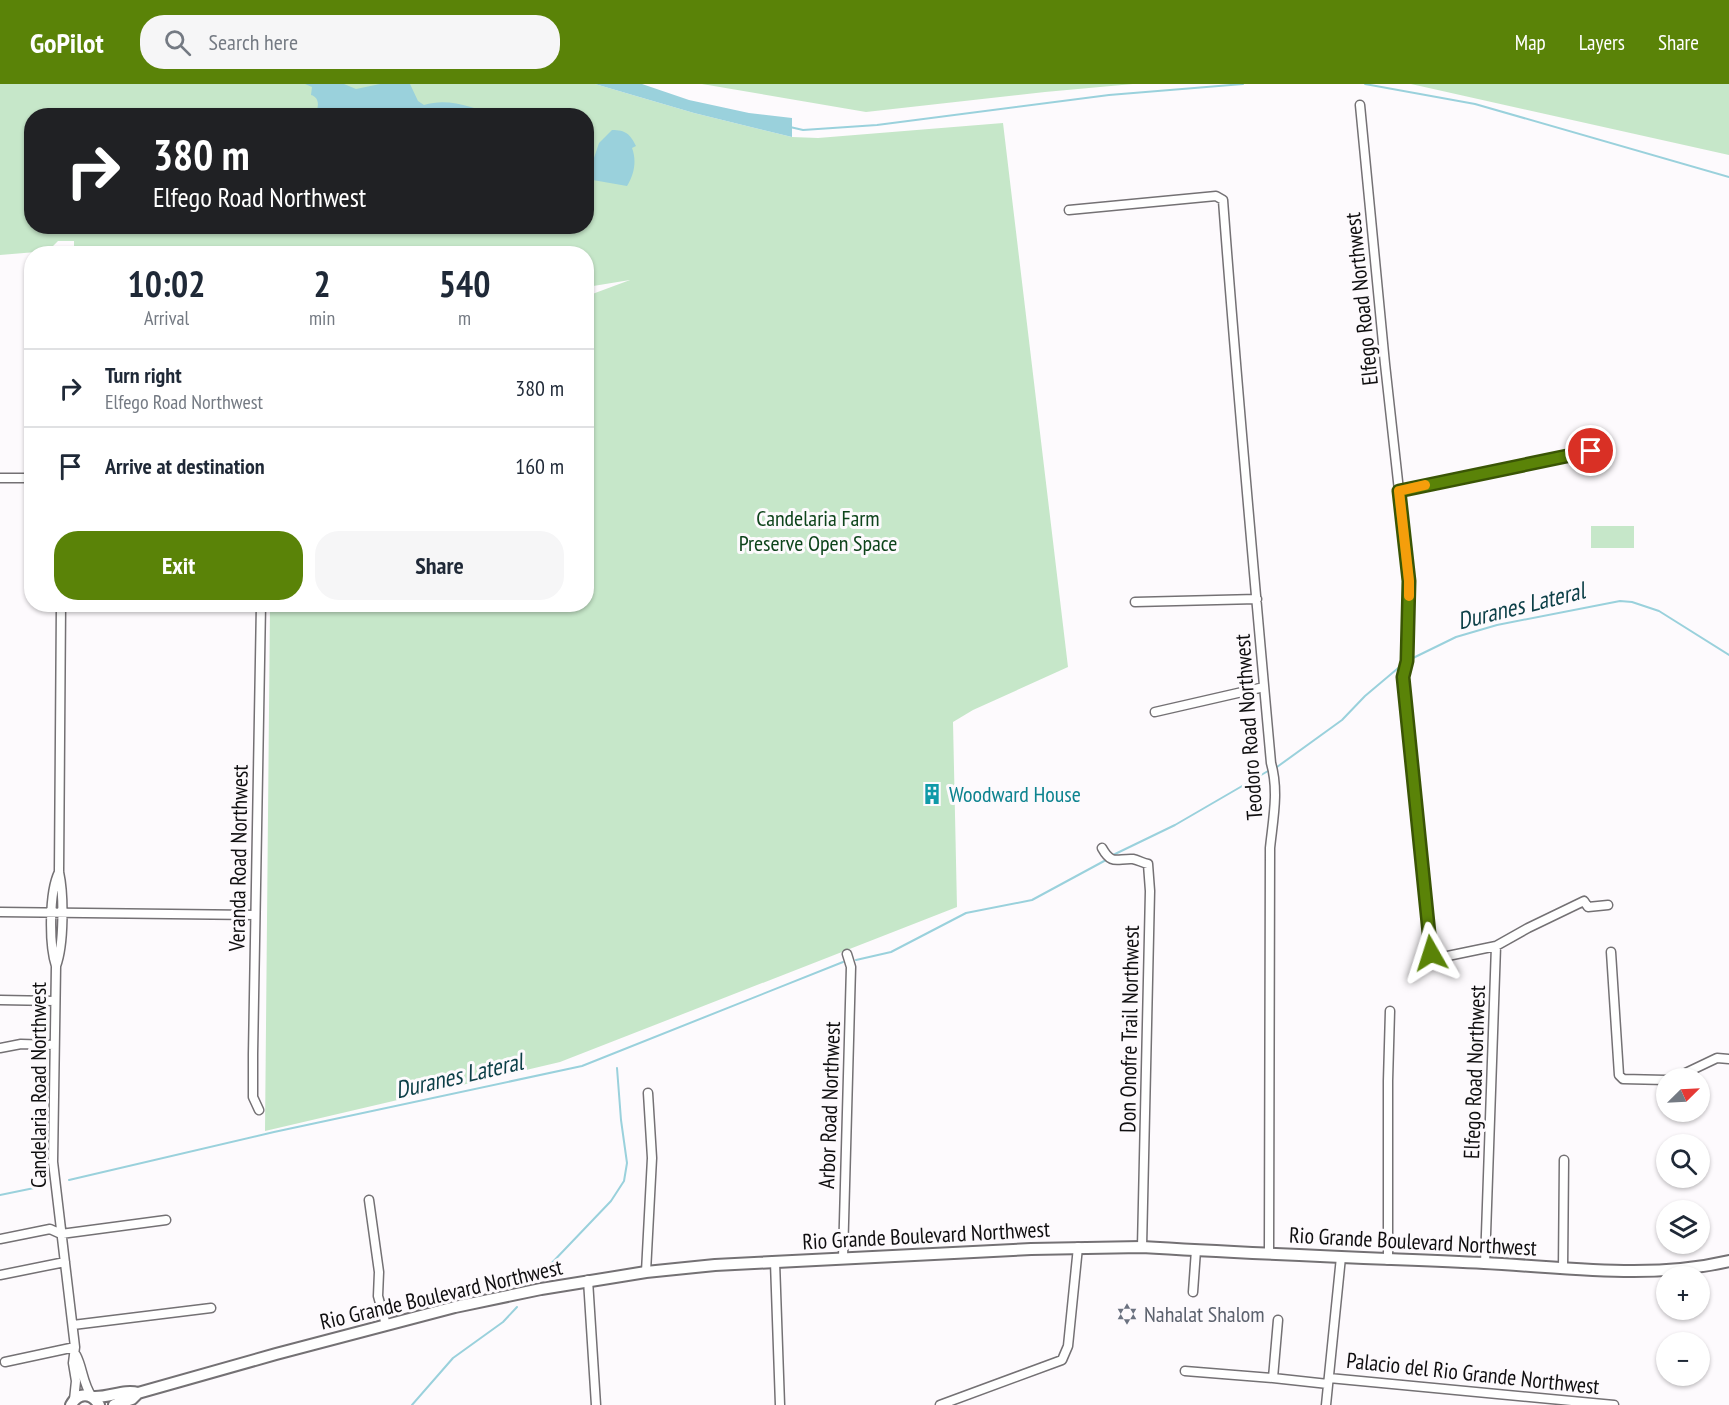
<!DOCTYPE html>
<meta charset="utf-8">
<style>
:root{--surface:#fff;--page:#f6f6f7;--text:#1f2937;--muted:#747a83;--line:#e0e1e3;--accent:#5a8308}
body{margin:0;font-family:"PT Sans Narrow",sans-serif;background:var(--page);color:var(--text);height:100vh;display:flex;flex-direction:column;font-size:22px;white-space:nowrap}
*{box-sizing:border-box;margin:0}
p{font-size:20px;color:var(--muted)}
.icon{flex:none;width:33px;height:33px;fill:none;stroke:currentColor;stroke-width:2;stroke-linecap:round;stroke-linejoin:round}
.map{position:relative;flex:1;overflow:hidden}
.sheet{position:absolute;left:24px;top:162px;width:570px;height:366px;display:flex;flex-direction:column;background:var(--surface);border-radius:24px;box-shadow:0 2px 4px #0004}
.sheet>*{flex:none}
.guide{position:absolute;left:24px;top:24px;width:570px;height:126px;border-radius:24px;box-shadow:0 2px 4px #0004;background:#202124;color:#fff;overflow:hidden}
.needle{width:39px;rotate:66deg}
.fabs{position:absolute;left:1656px;top:984px;display:grid;gap:12px}
.fabs a{display:grid;place-items:center;width:54px;height:54px;border-radius:50%;background:var(--surface);box-shadow:0 2px 4px #0004;font-size:30px}
.pin{position:absolute;display:grid;place-items:center;width:51px;height:51px;color:#fff;margin:-26px;border:3px solid #fff;border-radius:50%;box-shadow:0 2px 6px #0007}
.me{position:absolute;width:66px;margin:-33px;rotate:354deg;stroke-linejoin:round;filter:drop-shadow(0 0 4px #0008)}
.turn{display:flex;align-items:center;gap:21px;height:126px;padding:0 30px;font-size:27px}
.turn .icon{width:78px;height:78px;stroke-width:2.5}
.turn b{display:block;font-size:42px;line-height:51px}
.eta{display:flex;justify-content:space-evenly;align-items:center;height:102px;text-align:center}
.eta b{font-size:36px;font-weight:600;line-height:42px}
.primary-button{display:flex;gap:12px;margin-top:auto;padding:12px 30px}
.primary-button a{flex:1;height:69px;border-radius:24px;background:var(--accent);color:#fff;font-size:24px;font-weight:600;line-height:69px;text-align:center}
.primary-button a+a{background:var(--page);color:var(--text)}
ul{padding:0;list-style:none}
li{display:flex;align-items:center;gap:18px;height:78px;padding:0 30px;border-top:2px solid var(--line)}
li div{flex:1}
li b{display:block;font-size:22px}
li em{font-style:normal}
header{display:flex;align-items:center;gap:36px;box-sizing:border-box;height:84px;padding:0 30px;background:var(--accent);color:#fff}
header strong{font-size:28px}
nav{display:flex;gap:33px;margin-inline-start:auto;font-size:21px}
.search{width:420px;height:54px;background:var(--page);display:flex;align-items:center;gap:15px;box-sizing:border-box;padding:0 21px;border-radius:24px;color:var(--muted);font-size:22px}
.map>svg:first-child{display:block}
.green{fill:#c6e7c9;fill-rule:evenodd}
.water{fill:#9ad1dc}
.lines{fill:none;stroke-linecap:round;stroke-linejoin:round}
.stream{stroke:#9ad1dc;stroke-width:2}
.minor-casing{stroke:#747174;stroke-width:11}
.major-casing{stroke:#747174;stroke-width:14}
.minor{stroke:#fff;stroke-width:8}
.major{stroke:#fff;stroke-width:10}
.route-casing{stroke:#3a5505;stroke-width:15}
.route{stroke:#5a8308;stroke-width:10}
.slow{stroke:#f59e0b;stroke-width:10}
.labels{text-anchor:middle;stroke-width:6;stroke-linejoin:round;paint-order:stroke}
.street-label{font-size:22px;fill:#100f10;stroke:#fdfafd}
.park-label{font-size:22px;fill:#0e441b;stroke:#fdfafd}
.culture-label{font-size:22px;fill:#0d838f;stroke:#fdfafd;text-anchor:start}
.worship-label{font-size:22px;fill:#5b616d;stroke:#fdfafd;text-anchor:start}
.water-label{font-size:24px;font-style:italic;fill:#0c3f47;stroke:#fdfafd}
</style>
<header>
<strong>GoPilot</strong>
<div class="search"><svg class="icon" aria-label="search" viewBox="0 0 24 24"><circle cx="10" cy="10" r="6"/><path d="M15 15l6 6"/></svg>Search here</div>
<nav><a>Map</a><a>Layers</a><a>Share</a></nav>
</header>
<div class="map">
<svg width="1729" height="1321" viewBox="0 0 1729 1321">
<rect width="100%" height="100%" fill="#fdfafd"/>
<path class="green" d="M0 0H595L694 29 792 53 818 54 1003 39 1068 583 973 626 953 638 957 823 560 978 265 1047 270 521 586 520 587 212 630 196 587 203 586 170H74V157H58L48 167 0 171ZM32 32H586V142H32Z
M702 0H1133L1045 8 866 28Z
M1411 0H1729V71Z
M1591 442H1634V464H1591Z"/>
<path class="water" d="M305 0H344L356 5 380 0H410L418 17 424 21C449 13 473 24 497 31H306L317 26C319 19 318 13 311 11L312 3Z
M595 0H642L689 16 749 29 792 34V53L694 29Z
M612 46C626 46 630 50 636 62L632 64C637 77 634 91 627 102L587 95 599 59Z"/>
<g class="lines">
<path class="stream" d="M1365 0 1475 20 1729 93
M790 43 803 46 877 41 1109 11 1243 0
M1411 575 1456 553 1497 541 1620 517 1632 518 1659 527 1729 571
M1277 683 1342 636 1365 612 1403 580
M1113 771 1175 741 1268 687
M856 876 891 868 966 829 1032 816 1106 776
M69 1096 274 1048 582 982 843 878
M0 1111 39 1103
M546 1185 611 1117 624 1097 627 1079 621 1036 617 984
M412 1321 453 1274 503 1238 517 1223"/>
<defs>
<path id="minor" d="M1360 21 1385 280 1409 497 1407 581 1403 593 1431 869 1438 874 1496 862 1485 1179
M1069 126 1216 112 1223 116C1237 304 1254 491 1271 679 1279 707 1273 735 1270 764L1269 1169
M0 394H32
M1399 407 1591 367H1597
M1135 518 1257 515
M1155 628 1264 603
M1102 764C1112 782 1117 774 1133 775 1138 776 1143 779 1148 780L1150 807 1142 1163
M59 788C49 808 49 861 56 882L53 1078 75 1263 73 1279 76 1297 74 1316
M0 828 255 831
M1496 862 1528 844 1584 817 1588 823 1608 821
M1611 868 1619 991 1623 995 1666 996
M56 882C64 861 64 811 59 788L61 520
M0 916 55 917
M0 964 21 960 54 961
M1675 994 1717 974 1729 975
M259 1026 253 1013V970L261 520
M369 1116 379 1188 378 1212 386 1241
M0 1155 50 1145 61 1150 166 1136
M843 1174 851 883 847 870
M1388 1176V997L1390 927
M775 1178 780 1321
M1563 1185 1564 1076
M646 1188 652 1074 648 1009
M0 1191 65 1178
M588 1196 596 1321
M1193 1208 1196 1166
M73 1241 211 1224
M76 1271C83 1284 82 1298 92 1313
M5 1278 75 1263
M1185 1287 1273 1294 1328 1300
M1273 1294 1278 1236
M1329 1294 1614 1321
M940 1321 1062 1276 1068 1262 1078 1163
M1326 1321 1341 1173"/>
<path id="major" d="M93 1313C109 1314 124 1305 138 1309L276 1270 455 1223 541 1205 646 1188 715 1181 1031 1165 1142 1163C1256 1170 1370 1174 1484 1179 1566 1183 1648 1196 1729 1177
M71 1321C78 1308 92 1308 99 1321
M114 1321 132 1315 138 1309"/>
</defs>
<use href="#minor" class="minor-casing"/>
<use href="#major" class="major-casing"/>
<use href="#minor" class="minor"/>
<use href="#major" class="major"/>
</g>
<g class="lines">
<defs>
<path id="route" d="M1431 869 1403 593 1407 577 1409 497 1399 407 1591 367"/>
</defs>
<use href="#route" class="route-casing"/>
<use href="#route" class="route"/>
<path class="slow" d="M1409 512V497L1399 407 1425 401"/>
</g>
<defs>
<symbol id="building-bare" viewBox="-9 -9 18 18"><path d="M-4-6H4V6H1V3H-1V6H-4ZM-2.5-4.3h1.7v1.8h-1.7ZM.8-4.3h1.7v1.8H.8ZM-2.5-1h1.7V.8h-1.7ZM.8-1h1.7V.8H.8Z" fill="#0f9aa8" stroke="#fdfafd" stroke-width="2.5" paint-order="stroke"/></symbol>
<symbol id="synagogue-bare" viewBox="-9 -9 18 18"><path d="M0-6.5L5.6 3.2H-5.6ZM0 6.5L5.6-3.2H-5.6Z" fill="#6b7280" stroke="#fdfafd" stroke-width="2.5" paint-order="stroke"/></symbol>
</defs>
<g fill-rule="evenodd">
<use href="#building-bare" x="917" y="695" width="30" height="30"/>
<use href="#synagogue-bare" x="1112" y="1215" width="30" height="30"/>
</g>
<g class="labels">
<g class="street-label">
<text transform="translate(1361 215) rotate(-96)" y="8">Elfego Road Northwest</text>
<text transform="translate(1248 643) rotate(-94)" y="8">Teodoro Road Northwest</text>
<text transform="translate(238 774) rotate(-89)" y="8">Veranda Road Northwest</text>
<text transform="translate(1129 945) rotate(-89)" y="8">Don Onofre Trail Northwest</text>
<text transform="translate(1474 988) rotate(-88)" y="8">Elfego Road Northwest</text>
<text transform="translate(38 1001) rotate(-90)" y="8">Candelaria Road Northwest</text>
<text transform="translate(829 1021) rotate(-88)" y="8">Arbor Road Northwest</text>
<text transform="translate(926 1151) rotate(-3)" y="8">Rio Grande Boulevard Northwest</text>
<text transform="translate(1413 1157) rotate(3)" y="8">Rio Grande Boulevard Northwest</text>
<text transform="translate(441 1210) rotate(-13)" y="8">Rio Grande Boulevard Northwest</text>
<text transform="translate(1473 1289) rotate(6)" y="8">Palacio del Rio Grande Northwest</text>
</g>
<g class="park-label">
<text x="818" y="442">Candelaria Farm<tspan x="818" dy="25">Preserve Open Space</tspan></text>
</g>
<g class="culture-label">
<text x="949" y="718">Woodward House</text>
</g>
<g class="worship-label">
<text x="1144" y="1238">Nahalat Shalom</text>
</g>
<g class="water-label">
<text transform="translate(1521 522) rotate(-14)" y="8">Duranes Lateral</text>
<text transform="translate(459 992) rotate(-13)" y="8">Duranes Lateral</text>
</g>
</g>
</svg>
<div class="fabs">
<a><svg class="needle" viewBox="-14 -14 28 28"><path d="M0-13l5 13h-10z" fill="#e53935"/><path d="M0 13l5-13h-10z" fill="#747a83"/></svg></a>
<a><svg class="icon" aria-label="search" viewBox="0 0 24 24"><circle cx="10" cy="10" r="6"/><path d="M15 15l6 6"/></svg></a>
<a><svg class="icon" aria-label="layers" viewBox="0 0 24 24"><path d="M12 4l9 5-9 5-9-5zM3 14l9 5 9-5"/></svg></a>
<a>+</a>
<a>−</a>
</div>
<div class="pin" style="left:1591px;top:367px;background:#d93025"><svg class="icon" aria-label="arrive" viewBox="0 0 24 24"><path d="M6 21V4h12l-3 4 3 4H6"/></svg></div>
<svg class="me" style="left:1431px;top:869px" viewBox="-20 -20 40 40"><path d="M0-17L14 15 0 8-14 15z" fill="#5a8308" stroke="#fff" stroke-width="4"/></svg>
<div class="guide">
<div class="turn"><svg class="icon" aria-label="right" viewBox="0 0 24 24"><path d="M7 20v-9h11M14 6l5 5-5 5"/></svg><div><b>380 m</b>Elfego Road Northwest</div></div>
</div>
<section class="sheet">
<div class="eta">
<div><b>10:02</b><p>Arrival</p></div>
<div><b>2</b><p>min</p></div>
<div><b>540</b><p>m</p></div>
</div>
<ul>
<li><svg class="icon" aria-label="right" viewBox="0 0 24 24"><path d="M7 20v-9h11M14 6l5 5-5 5"/></svg><div><b>Turn right</b><p>Elfego Road Northwest</p></div><em>380 m</em></li>
<li><svg class="icon" aria-label="arrive" viewBox="0 0 24 24"><path d="M6 21V4h12l-3 4 3 4H6"/></svg><div><b>Arrive at destination</b></div><em>160 m</em></li>
</ul>
<div class="primary-button"><a>Exit</a><a>Share</a></div>
</section>
</div>
